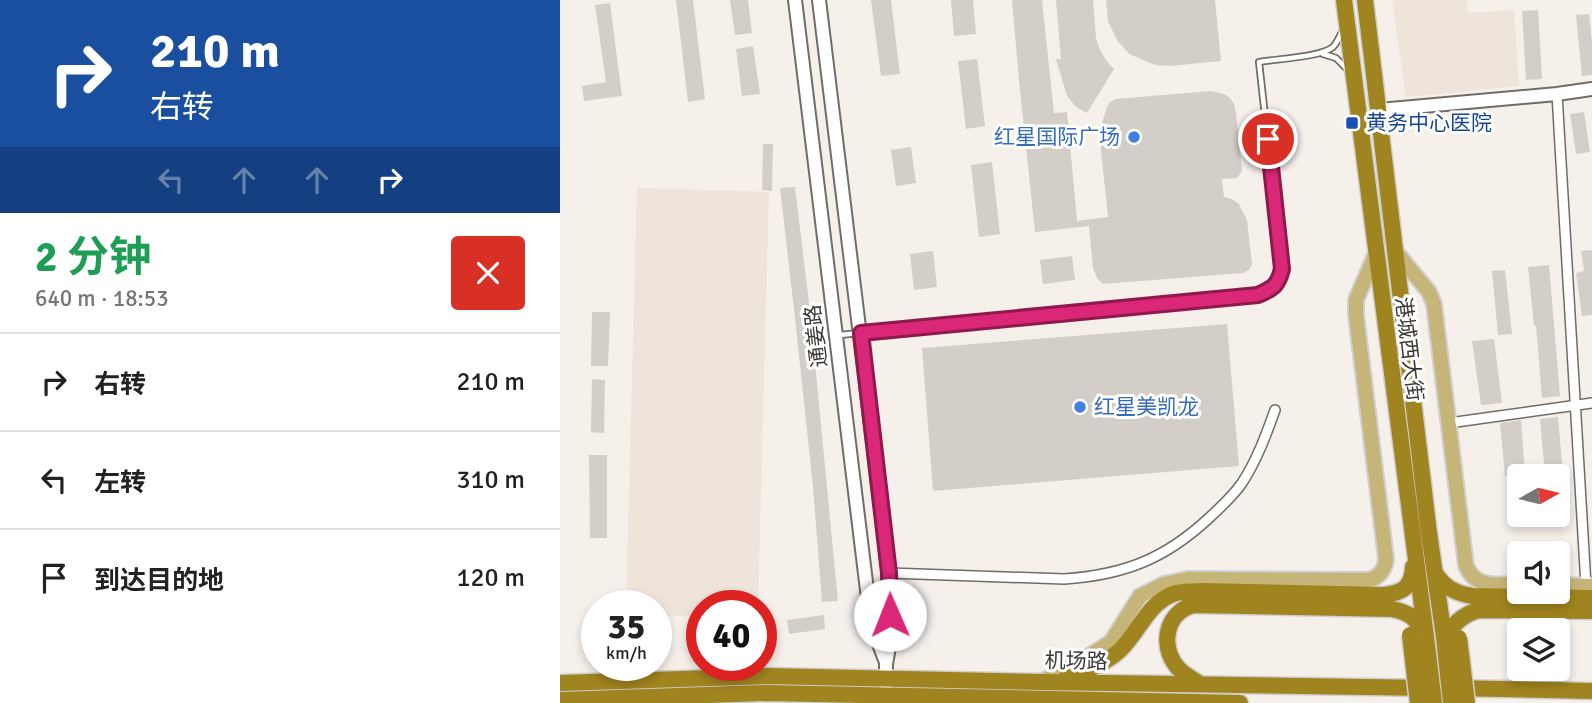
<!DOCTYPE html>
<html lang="zh">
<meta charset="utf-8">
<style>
:root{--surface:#fff;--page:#f6f6f6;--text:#222;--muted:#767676;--line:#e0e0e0}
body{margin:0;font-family:Signika,"Noto Sans SC",sans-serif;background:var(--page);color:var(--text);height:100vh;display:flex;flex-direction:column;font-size:26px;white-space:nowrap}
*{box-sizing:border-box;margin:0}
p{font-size:23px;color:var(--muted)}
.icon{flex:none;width:38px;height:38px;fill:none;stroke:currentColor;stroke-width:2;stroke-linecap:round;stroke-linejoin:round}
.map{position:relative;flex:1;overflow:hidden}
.drawer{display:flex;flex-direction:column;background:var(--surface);width:560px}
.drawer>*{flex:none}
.banner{background:#1a4fa0;color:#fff;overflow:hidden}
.needle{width:46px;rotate:82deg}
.tools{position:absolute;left:947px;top:464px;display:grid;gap:14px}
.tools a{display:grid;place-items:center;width:63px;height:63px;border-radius:7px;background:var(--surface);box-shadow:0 4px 10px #0003;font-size:35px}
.speed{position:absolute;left:21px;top:590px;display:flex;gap:14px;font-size:35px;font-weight:700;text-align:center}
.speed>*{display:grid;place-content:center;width:91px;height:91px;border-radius:50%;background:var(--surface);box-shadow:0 4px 10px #0003;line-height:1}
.speed small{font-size:18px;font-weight:400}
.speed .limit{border:10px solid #d22;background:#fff;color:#111}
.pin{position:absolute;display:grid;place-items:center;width:60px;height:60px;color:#fff;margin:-30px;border:4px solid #fff;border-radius:50%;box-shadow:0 2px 7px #0007}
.me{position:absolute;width:77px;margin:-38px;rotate:359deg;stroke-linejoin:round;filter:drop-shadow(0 0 5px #0008)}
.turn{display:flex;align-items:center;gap:24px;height:147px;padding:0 35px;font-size:32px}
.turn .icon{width:91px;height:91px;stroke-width:2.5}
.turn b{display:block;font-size:49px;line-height:60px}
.lanes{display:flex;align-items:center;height:66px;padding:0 35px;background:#0003;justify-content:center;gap:35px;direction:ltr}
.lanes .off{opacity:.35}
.round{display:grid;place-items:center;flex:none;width:74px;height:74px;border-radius:7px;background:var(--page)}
.summary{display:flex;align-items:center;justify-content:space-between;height:119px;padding:0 35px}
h1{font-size:42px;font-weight:700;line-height:52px;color:#1e9e55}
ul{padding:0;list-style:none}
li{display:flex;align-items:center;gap:21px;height:98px;padding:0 35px;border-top:2px solid var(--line)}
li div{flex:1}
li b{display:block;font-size:26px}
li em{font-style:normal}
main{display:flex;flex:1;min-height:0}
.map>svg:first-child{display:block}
.built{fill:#efe4d9}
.building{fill:#d4cec9}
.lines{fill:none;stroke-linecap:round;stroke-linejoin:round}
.lane-casing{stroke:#726c67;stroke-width:8}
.street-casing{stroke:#726c67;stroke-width:12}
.secondary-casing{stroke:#726c67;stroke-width:16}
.primary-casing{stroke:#d0cfcf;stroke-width:18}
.highway-casing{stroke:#d0cfcf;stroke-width:19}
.lane{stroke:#fff;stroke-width:4.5}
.street{stroke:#fff;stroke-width:9}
.secondary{stroke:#fff;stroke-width:12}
.primary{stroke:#c6b579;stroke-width:14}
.highway{stroke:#a0841f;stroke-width:16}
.highway-bridge-casing{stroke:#d0cfcf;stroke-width:19;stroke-linecap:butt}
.highway-bridge{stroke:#a0841f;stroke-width:16}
.route-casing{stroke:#8e194d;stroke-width:18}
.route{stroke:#db2777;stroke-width:12}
.transit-dot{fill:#1a4fb4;stroke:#fff;stroke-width:2.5}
.shop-dot{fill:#3f7fe0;stroke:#fff;stroke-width:2.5}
.labels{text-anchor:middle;stroke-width:6;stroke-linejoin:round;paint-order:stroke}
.transit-label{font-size:21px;fill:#164399;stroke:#fff;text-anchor:start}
.shop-label{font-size:21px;fill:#366cbe;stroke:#fff;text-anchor:end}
.street-label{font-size:21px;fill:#3b3836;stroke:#fff}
</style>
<main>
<section class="drawer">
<div class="banner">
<div class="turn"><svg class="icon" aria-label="right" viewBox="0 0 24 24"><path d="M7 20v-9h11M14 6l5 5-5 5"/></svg><div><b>210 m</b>右转</div></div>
<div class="lanes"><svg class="icon off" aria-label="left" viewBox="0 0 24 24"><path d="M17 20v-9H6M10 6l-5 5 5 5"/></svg><svg class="icon off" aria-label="ahead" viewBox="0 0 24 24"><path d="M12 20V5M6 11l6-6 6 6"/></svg><svg class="icon off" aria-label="ahead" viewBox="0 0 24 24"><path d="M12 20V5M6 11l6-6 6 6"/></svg><svg class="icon" aria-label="right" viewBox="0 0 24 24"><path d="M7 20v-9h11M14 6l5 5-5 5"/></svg></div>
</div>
<div class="summary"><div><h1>2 分钟</h1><p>640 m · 18:53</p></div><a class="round" style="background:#d93025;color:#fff"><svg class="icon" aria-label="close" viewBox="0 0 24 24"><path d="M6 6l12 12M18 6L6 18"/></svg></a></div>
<ul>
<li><svg class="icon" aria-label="right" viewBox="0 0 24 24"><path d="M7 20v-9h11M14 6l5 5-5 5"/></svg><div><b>右转</b></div><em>210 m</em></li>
<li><svg class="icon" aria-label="left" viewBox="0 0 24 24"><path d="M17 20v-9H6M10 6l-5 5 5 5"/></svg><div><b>左转</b></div><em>310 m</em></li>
<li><svg class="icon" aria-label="arrive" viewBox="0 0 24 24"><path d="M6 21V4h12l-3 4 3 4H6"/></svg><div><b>到达目的地</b></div><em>120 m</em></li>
</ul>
</section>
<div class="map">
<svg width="1032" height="703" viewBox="0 0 1032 703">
<rect width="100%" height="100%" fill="#f6f0eb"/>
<path class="built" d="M832 0H907L908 13 954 10 959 86 846 97Z
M77 188 209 192 198 605 142 606V617L96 615V606L66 605Z"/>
<path class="building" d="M116 0H133L145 99 128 102Z
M170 0H188L192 33 175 35Z
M311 0H331L340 74 321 76Z
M391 0H413L416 34 394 36Z
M452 0H482L494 113 507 112 517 221 548 217 539 132 547 107 550 102 556 99 651 91 664 94 670 98 674 104 676 113 682 171 677 178 662 179 664 197 672 199 679 204 687 220 692 264 689 270 683 273 543 284 537 278 533 268 529 226 475 232 459 81Z
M496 0H533L536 38 539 48 546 60 554 69 527 113 516 107 507 96 496 59H501Z
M546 0H655L661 61 610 66 595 65 569 54 557 40 548 21Z
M50 3 62 96 24 101 22 86 46 82 35 5Z
M978 10 982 79 966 80 962 11Z
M1029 14 1032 42V75L1022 76 1016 15Z
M193 46 200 94 182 96 176 49Z
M417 59 425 126 406 129 398 61Z
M1024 112 1030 152 1016 154 1010 114Z
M203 144H213L212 191 202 190Z
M351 147 356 183 336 186 331 150Z
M432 162 440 234 419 237 411 165Z
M235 187 250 311 278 601 262 602 253 487 235 318 220 188Z
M1032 250V315L1022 316 1016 273 1024 271 1021 251Z
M373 251 377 287 354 290 350 254Z
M512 256 515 280 483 284 480 260Z
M989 265 1000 396 982 398 976 326H974L968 267Z
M945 270 952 334 938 335 932 271Z
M32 312H50L48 366H31Z
M667 324 679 466 373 491 362 348Z
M934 339 942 403 921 405 912 341Z
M32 379 45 380 44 433 31 432Z
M998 417 1003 474 985 475 980 419Z
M961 420 965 475 945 476 940 423Z
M29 455H47V538H30Z
M264 615 265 629 229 634 227 620Z"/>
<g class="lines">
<defs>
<path id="lane" d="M763 54 776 58 787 69
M279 335 698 295C714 288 718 285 722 269L699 62C715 59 762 57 773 47 777 43 779 37 782 32"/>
<path id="street" d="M997 94 1026 586
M889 423 1032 403
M329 573 504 579C564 575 605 559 649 518 661 507 673 496 682 483 697 460 706 435 715 410"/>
<path id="secondary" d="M235 0 311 623 325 660
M259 0 329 573 331 636 326 664V685
M819 110 997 94 1032 89"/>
<path id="primary" d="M836 252 869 292 874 304 906 566C917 590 937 584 959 584
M998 585 1032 586
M481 682 518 663 551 642 580 596 604 584 628 579 810 580C820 576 825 570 826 559L796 315V300L816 253"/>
<path id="highway" d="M784 0 866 637
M805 0 869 533 884 637
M875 573C885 588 895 593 912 596L1032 598
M884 637C894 624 903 614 919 610L1032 611
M506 678C525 671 545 664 560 650 579 632 587 604 613 594 621 591 632 592 641 591L823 595C842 593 852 588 853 567
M0 683 208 676 481 682 869 688
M640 684C634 680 627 676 622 672 599 652 603 614 633 605L832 609C850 613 855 617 864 633
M891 688 1032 691
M0 700 207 693 680 703"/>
</defs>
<use href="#lane" class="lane-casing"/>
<use href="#street" class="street-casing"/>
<use href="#secondary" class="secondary-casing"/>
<use href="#primary" class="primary-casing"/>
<use href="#highway" class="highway-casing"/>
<use href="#lane" class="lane"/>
<use href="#street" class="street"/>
<use href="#secondary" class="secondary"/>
<use href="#primary" class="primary"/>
<use href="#highway" class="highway"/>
<defs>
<path id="highway-bridge" d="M850 635 858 703
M866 637 874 703
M884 637 891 703
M899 638 907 703"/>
</defs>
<use href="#highway-bridge" class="highway-bridge-casing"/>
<use href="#highway-bridge" class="highway-bridge"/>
</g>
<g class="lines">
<defs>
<path id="route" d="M330 615 329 573 301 333 698 295C714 288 718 285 722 269L708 139"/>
</defs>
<use href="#route" class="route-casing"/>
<use href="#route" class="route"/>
</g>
<rect class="transit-dot" x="785" y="116" width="14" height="14" rx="3.5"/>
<g class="shop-dot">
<circle cx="574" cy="137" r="7"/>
<circle cx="520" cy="407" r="7"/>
</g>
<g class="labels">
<g class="transit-label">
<text x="806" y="130">黄务中心医院</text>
</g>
<g class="shop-label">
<text x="560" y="144">红星国际广场</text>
<text x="534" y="414" text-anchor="start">红星美凯龙</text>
</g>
<g class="street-label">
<text transform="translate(256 336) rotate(-97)" y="7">通姜路</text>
<text transform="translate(849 349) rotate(83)" y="7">港城西大街</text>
<text transform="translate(516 661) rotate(1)" y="7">机场路</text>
</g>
</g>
</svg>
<div class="tools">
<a><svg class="needle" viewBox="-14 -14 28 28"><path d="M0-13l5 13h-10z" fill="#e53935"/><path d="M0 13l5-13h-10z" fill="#767676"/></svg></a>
<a><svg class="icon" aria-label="sound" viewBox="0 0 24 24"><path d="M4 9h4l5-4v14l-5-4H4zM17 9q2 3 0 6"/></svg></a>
<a><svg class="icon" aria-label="layers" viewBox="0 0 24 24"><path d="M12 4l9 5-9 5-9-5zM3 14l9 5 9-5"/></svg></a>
</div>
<div class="speed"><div>35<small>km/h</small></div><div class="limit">40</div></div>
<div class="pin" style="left:708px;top:139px;background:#d93025"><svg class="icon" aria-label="arrive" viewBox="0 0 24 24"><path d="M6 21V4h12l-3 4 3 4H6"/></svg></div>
<svg class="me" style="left:330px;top:615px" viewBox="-20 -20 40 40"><circle r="19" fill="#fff"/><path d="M0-13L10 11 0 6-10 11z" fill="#db2777"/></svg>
</div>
</main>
